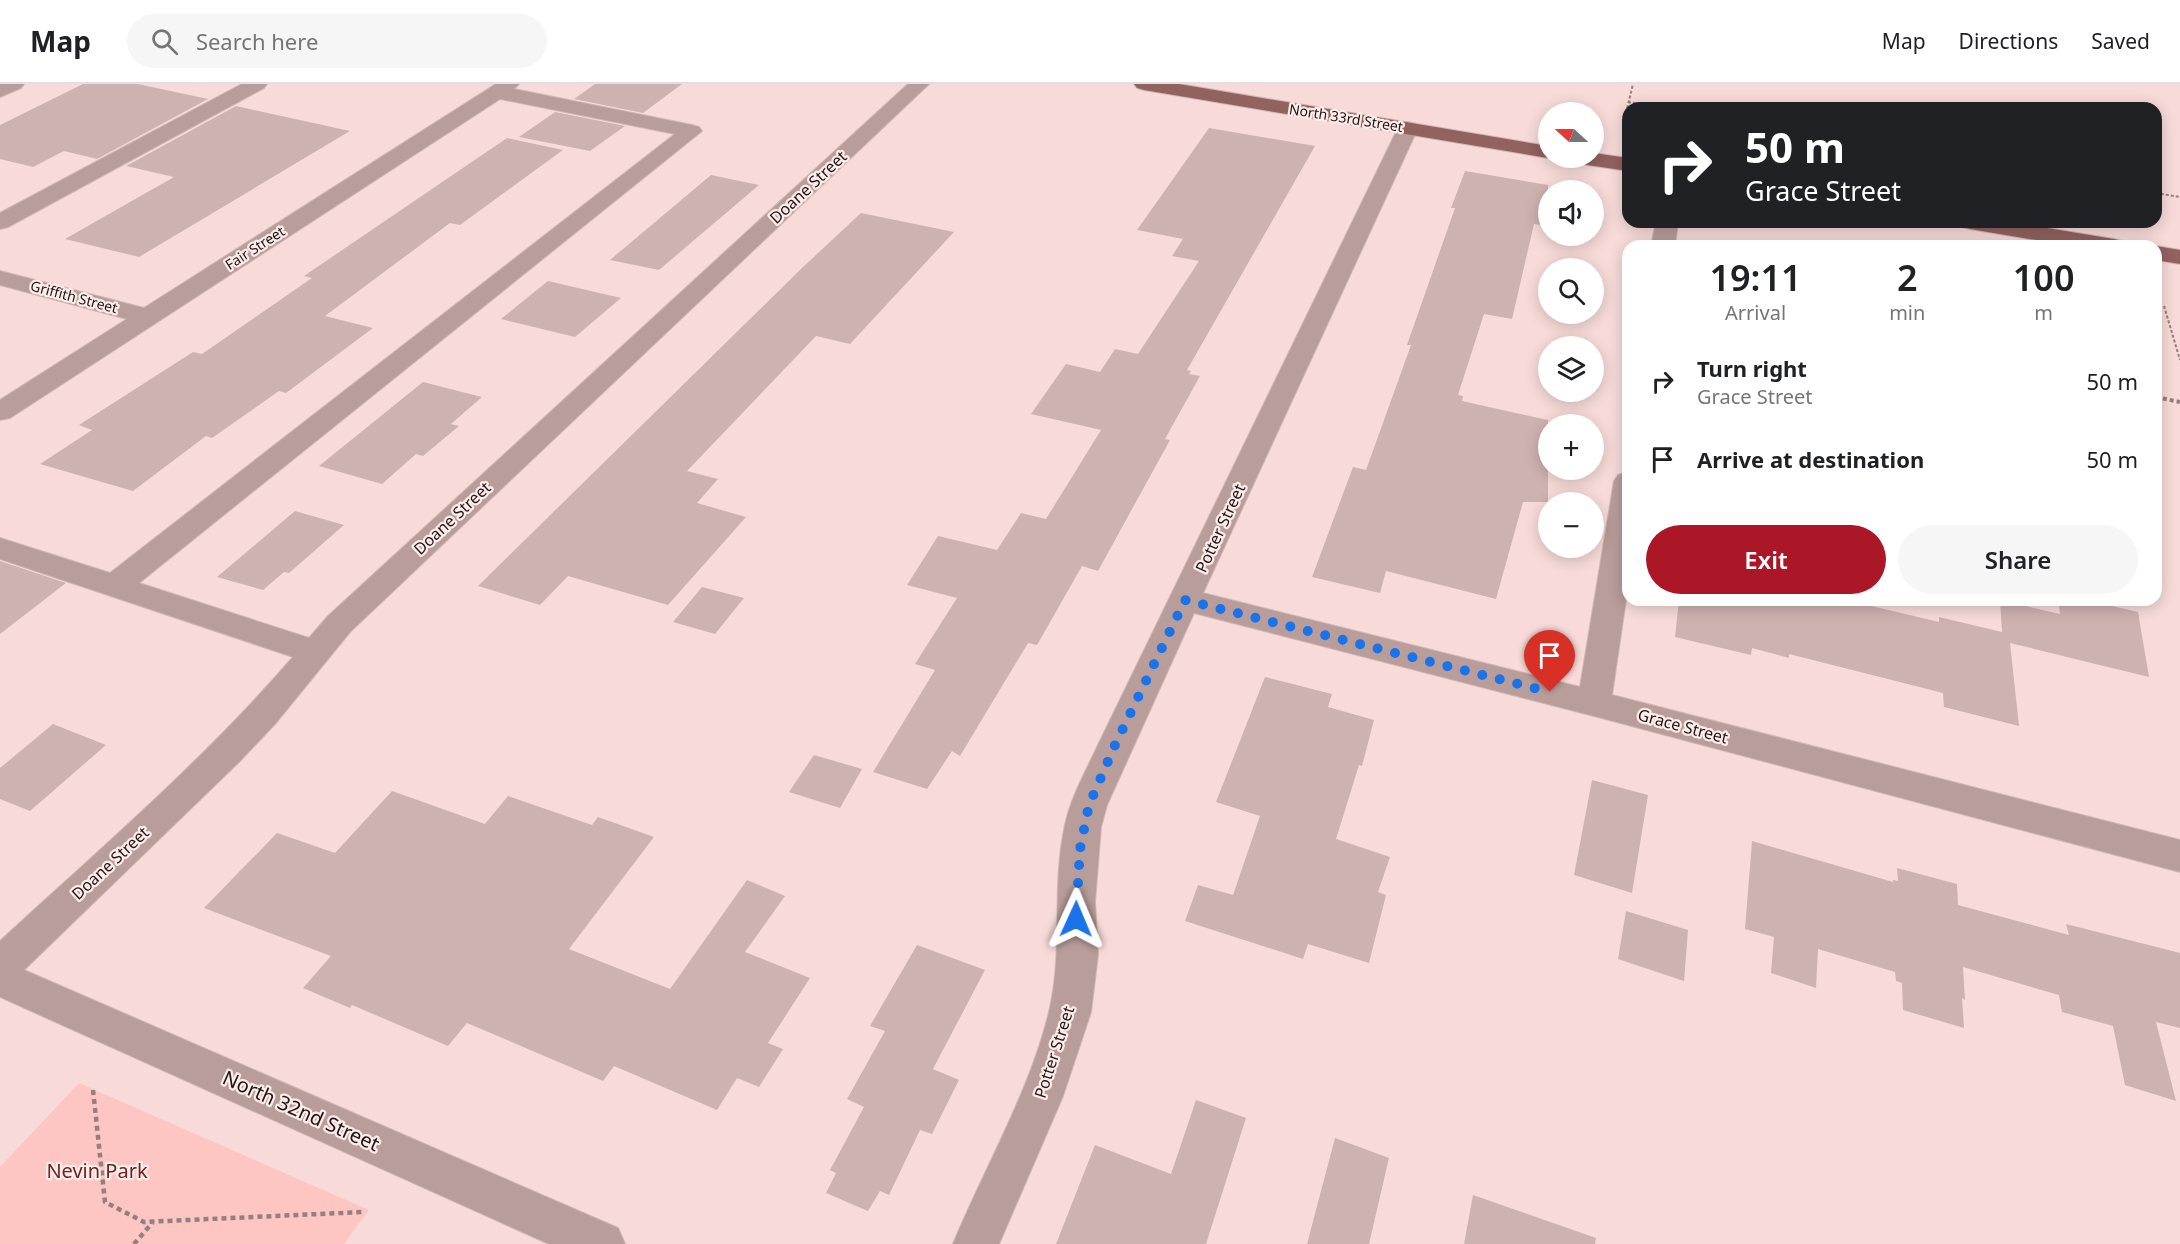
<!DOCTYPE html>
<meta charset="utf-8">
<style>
:root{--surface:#fff;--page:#f6f6f6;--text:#202124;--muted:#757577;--line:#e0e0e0;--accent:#ac1727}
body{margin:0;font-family:"Noto Sans",sans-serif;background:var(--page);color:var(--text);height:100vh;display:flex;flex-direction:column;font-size:22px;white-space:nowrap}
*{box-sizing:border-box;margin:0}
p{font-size:20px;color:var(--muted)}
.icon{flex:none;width:33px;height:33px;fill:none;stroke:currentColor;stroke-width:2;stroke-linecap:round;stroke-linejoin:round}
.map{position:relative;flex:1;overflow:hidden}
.sheet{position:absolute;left:1622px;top:156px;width:540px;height:366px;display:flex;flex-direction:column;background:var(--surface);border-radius:18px;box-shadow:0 3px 15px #0003}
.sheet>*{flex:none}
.top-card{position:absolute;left:1622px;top:18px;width:540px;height:126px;border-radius:18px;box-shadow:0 3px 15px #0003;background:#202124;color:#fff;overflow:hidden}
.needle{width:39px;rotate:291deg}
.fabs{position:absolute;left:1538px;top:18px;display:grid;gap:12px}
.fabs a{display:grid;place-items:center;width:66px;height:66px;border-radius:50%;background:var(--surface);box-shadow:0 3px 15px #0003;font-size:30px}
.pin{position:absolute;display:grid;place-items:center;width:51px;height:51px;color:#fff;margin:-62px -26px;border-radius:50% 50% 50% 0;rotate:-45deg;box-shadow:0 0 6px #0007}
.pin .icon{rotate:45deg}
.me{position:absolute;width:66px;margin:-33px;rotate:1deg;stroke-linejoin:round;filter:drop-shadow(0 0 4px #0008)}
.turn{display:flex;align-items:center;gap:21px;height:126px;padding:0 24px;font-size:27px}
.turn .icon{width:78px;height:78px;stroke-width:2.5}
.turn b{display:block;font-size:42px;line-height:51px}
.eta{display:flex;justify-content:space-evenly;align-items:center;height:102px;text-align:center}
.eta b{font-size:36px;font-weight:600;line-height:42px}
.cta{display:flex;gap:12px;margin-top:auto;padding:12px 24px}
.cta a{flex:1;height:69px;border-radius:36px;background:var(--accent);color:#fff;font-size:24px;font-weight:600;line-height:69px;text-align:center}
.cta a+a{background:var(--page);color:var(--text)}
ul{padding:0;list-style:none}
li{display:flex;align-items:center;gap:18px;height:78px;padding:0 24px}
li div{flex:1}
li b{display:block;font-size:22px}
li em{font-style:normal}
header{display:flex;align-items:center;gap:36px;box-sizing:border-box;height:84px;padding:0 30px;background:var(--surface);border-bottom:2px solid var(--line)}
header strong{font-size:28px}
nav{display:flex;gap:33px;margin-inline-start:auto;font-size:21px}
.search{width:420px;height:54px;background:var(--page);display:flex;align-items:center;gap:15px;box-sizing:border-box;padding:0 21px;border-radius:33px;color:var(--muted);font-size:22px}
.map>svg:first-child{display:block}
.green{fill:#fdc6c2}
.building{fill:#ceb2b0}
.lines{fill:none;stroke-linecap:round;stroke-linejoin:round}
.minor-casing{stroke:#d1b7b6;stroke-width:2}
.major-casing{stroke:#d1b7b6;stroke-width:2}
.path-far2{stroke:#94807e;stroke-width:2;stroke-dasharray:3 2;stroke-linecap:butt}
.path-far1{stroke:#94807e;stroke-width:4;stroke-dasharray:4 3;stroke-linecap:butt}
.path{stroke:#94807e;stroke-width:4.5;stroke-dasharray:5 4;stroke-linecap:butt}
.minor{fill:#b99d9b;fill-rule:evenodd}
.major{fill:#92625f;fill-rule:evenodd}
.route{stroke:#1a73e8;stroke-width:10;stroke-dasharray:0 18}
.labels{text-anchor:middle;stroke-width:4.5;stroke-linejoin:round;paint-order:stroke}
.far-street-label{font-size:14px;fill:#1f1514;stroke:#fdecea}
.street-label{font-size:16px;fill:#1f1514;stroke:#fdecea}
.near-street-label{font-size:20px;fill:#1f1514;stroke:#fdecea}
.near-park-label{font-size:20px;fill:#6c2424;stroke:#fdecea}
</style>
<header>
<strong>Map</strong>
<div class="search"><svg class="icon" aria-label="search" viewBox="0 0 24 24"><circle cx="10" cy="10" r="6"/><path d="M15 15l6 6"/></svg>Search here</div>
<nav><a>Map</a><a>Directions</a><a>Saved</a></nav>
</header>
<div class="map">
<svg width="2180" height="1160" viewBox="0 0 2180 1160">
<rect width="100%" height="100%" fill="#f8dbd9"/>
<path class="green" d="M79 999 369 1126 344 1160H0V1083Z"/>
<path class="building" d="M83 0H138L208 15 97 75 64 67 33 83 0 75V41Z
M595 0H682L643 29 574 15Z
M236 22 350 47 139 173 65 155 174 93 126 82Z
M555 28 625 42 590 67 519 53Z
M1209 44 1315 62 1187 286 1191 287 1189 290 1200 292 1165 355 1170 356 1098 487 1082 482 1037 561 1028 559 960 672 952 667 927 705 873 688 935 586 915 580 957 514 907 501 938 452 997 466 1021 429 1046 435 1101 346 1031 330 1066 280 1100 288 1115 265 1138 270 1199 177 1172 172 1183 155 1137 146Z
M507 54 563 66 460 141 450 139 325 232 373 244 286 309 279 307 212 354 206 352 133 407 40 380 92 346 79 341 193 268 202 270 312 194 304 192Z
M1465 87 1548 101V142L1534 140 1512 235 1484 230 1458 311 1463 312 1462 317 1548 336V418H1523L1496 515 1386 487 1380 509 1312 493 1353 383 1366 386 1411 261H1407L1455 124H1451Z
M711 91 759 101 659 186 610 176Z
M861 129 954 148 850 260 816 252 687 387 718 395 697 419 746 433 668 521 568 492 540 521 478 502 803 183Z
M548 197 621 214 575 253 501 235Z
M423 298 482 313 451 340 459 342 423 372 416 370 382 400 319 382Z
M295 427 344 441 289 489 284 488 263 506 217 493Z
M0 477 66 499 0 550Z
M702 503 744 514 715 550 673 538Z
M1679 516H1846L1939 538V533L2002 548 2000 516 2060 530 2058 516H2087L2138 528 2149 593 2010 559 2019 642 1944 623 1943 609 1789 570V574L1752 564 1751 571 1675 553Z
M1265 593 1332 610 1328 623 1374 636 1362 682 1359 681 1336 755 1390 773 1378 808 1386 811 1369 879 1308 860 1303 875 1185 837 1198 801 1233 811 1260 732 1216 718Z
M53 640 106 661 30 727 0 715V684Z
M814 671 862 685 840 724 789 708Z
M1592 696 1648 711 1632 809 1574 791Z
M392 707 485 740 508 712 592 741 598 733 654 753 569 865 670 905 747 796 785 812 745 868 810 894 768 959 783 965 759 1003 737 994 717 1026 614 982 603 997 467 939 448 962 352 921 350 924 303 904 331 872 204 824 277 749 335 769Z
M1752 757 1893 798V796L1898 797 1897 784 1957 800 1958 821 2069 851 2066 840 2180 869V944L2156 938 2176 1017 2125 1001 2113 942 2062 928 2059 911 1963 883 1965 916 1962 914 1964 944 1903 926 1902 899 1896 897 1895 888 1818 865 1816 904 1771 889 1774 853 1745 845Z
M1626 827 1688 846 1684 897 1618 875Z
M917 861 985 886 933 985 959 996 932 1050 920 1046 889 1111 880 1107 868 1127 826 1109 836 1089 830 1086 864 1023 847 1015 885 947 870 942Z
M1196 1016 1246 1034 1206 1160H1056L1095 1061 1171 1090Z
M1335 1054 1389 1074 1369 1160H1307Z
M1473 1111 1596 1154 1595 1160H1464Z"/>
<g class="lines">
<defs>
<path id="minor" d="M0 0H24L21 4 0 13Z
M242 0H267L264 4 8 143 0 145V129Z
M496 0H519L514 5 692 41 699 43 702 47 139 499 309 554 328 532 908 0H929L350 548 275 640 240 677 24 886 618 1144 625 1160H549L0 913V857C100 765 204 676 293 573L0 475V454L110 489 675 50 500 15 10 334 0 336V316L127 235 0 201V187L144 224Z
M1408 38 1415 40 1418 44 1203 509 1580 603 1614 397 1618 391 1628 388V502L1612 611 2180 756V788L1594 632 1194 529 1107 721 1101 743 1095 818 1098 871 1091 928 1063 1012 999 1160H953C984 1085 1030 1007 1049 928 1064 867 1051 803 1065 741 1071 713 1086 687 1098 661L1398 44 1401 40Z
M1656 138H1678L1675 162H1651Z"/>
<path id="major" d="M1134 0H1179L1548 62V74H1551H1548L1144 6 1137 4Z
M1593 69 1628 74V87L1574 79 1571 74H1593Z
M1959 138H2011L2114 155 2122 157 2126 162H2072L1970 145 1962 143Z
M2156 162 2180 166V180L2156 176Z"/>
</defs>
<use href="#minor" class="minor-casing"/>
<use href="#major" class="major-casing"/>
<path class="path-far2" d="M1628 18 1668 24
M1626 29 1633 0
M2156 109 2180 113
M2164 222 2180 276"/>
<path class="path-far1" d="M2156 313 2180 318"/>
<path class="path" d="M93 1006 105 1118 144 1138 363 1128
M134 1160 153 1138"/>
<use href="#minor" class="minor"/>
<use href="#major" class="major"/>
</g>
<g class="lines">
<path class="route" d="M1076 835 1080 765 1089 721 1115 661 1185 516 1550 608"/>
</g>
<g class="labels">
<g class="far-street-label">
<text transform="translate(1346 34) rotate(9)" y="5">North 33rd Street</text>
<text transform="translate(255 164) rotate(-33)" y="5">Fair Street</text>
<text transform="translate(74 213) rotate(15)" y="5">Griffith Street</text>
</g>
<g class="street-label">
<text transform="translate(808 103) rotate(-43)" y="6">Doane Street</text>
<text transform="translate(452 434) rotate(-43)" y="6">Doane Street</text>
<text transform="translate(1220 444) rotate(-65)" y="6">Potter Street</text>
<text transform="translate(1683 642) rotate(15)" y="6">Grace Street</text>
<text transform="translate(110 779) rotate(-43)" y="6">Doane Street</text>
<text transform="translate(1054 968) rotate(-72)" y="6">Potter Street</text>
</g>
<g class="near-street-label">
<text transform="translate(301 1027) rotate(24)" y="7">North 32nd Street</text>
</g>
<g class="near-park-label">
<text x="97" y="1094">Nevin Park</text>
</g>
</g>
</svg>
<div class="fabs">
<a><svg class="needle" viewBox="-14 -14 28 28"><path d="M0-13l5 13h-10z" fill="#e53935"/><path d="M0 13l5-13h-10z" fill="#757577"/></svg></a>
<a><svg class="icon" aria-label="sound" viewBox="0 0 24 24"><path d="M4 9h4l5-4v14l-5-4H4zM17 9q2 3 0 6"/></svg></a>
<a><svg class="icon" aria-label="search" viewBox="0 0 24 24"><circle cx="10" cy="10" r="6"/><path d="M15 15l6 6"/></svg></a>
<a><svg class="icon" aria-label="layers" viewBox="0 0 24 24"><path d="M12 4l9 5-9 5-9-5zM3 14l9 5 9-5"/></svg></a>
<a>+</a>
<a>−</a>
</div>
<div class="pin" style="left:1550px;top:608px;background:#d93025"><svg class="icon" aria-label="arrive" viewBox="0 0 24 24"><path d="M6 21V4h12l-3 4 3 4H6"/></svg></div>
<svg class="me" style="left:1076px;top:835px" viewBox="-20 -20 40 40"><path d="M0-17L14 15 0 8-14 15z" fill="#1a73e8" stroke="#fff" stroke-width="4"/></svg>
<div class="top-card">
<div class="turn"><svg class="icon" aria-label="right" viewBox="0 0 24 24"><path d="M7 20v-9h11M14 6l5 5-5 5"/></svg><div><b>50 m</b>Grace Street</div></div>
</div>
<section class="sheet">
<div class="eta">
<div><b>19:11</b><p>Arrival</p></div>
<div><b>2</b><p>min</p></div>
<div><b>100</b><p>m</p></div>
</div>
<ul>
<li><svg class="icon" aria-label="right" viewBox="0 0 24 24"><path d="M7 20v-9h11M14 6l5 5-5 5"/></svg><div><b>Turn right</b><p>Grace Street</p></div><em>50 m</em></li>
<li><svg class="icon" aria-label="arrive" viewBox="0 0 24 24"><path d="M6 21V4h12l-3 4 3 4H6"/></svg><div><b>Arrive at destination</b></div><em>50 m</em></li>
</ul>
<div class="cta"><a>Exit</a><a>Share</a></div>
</section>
</div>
